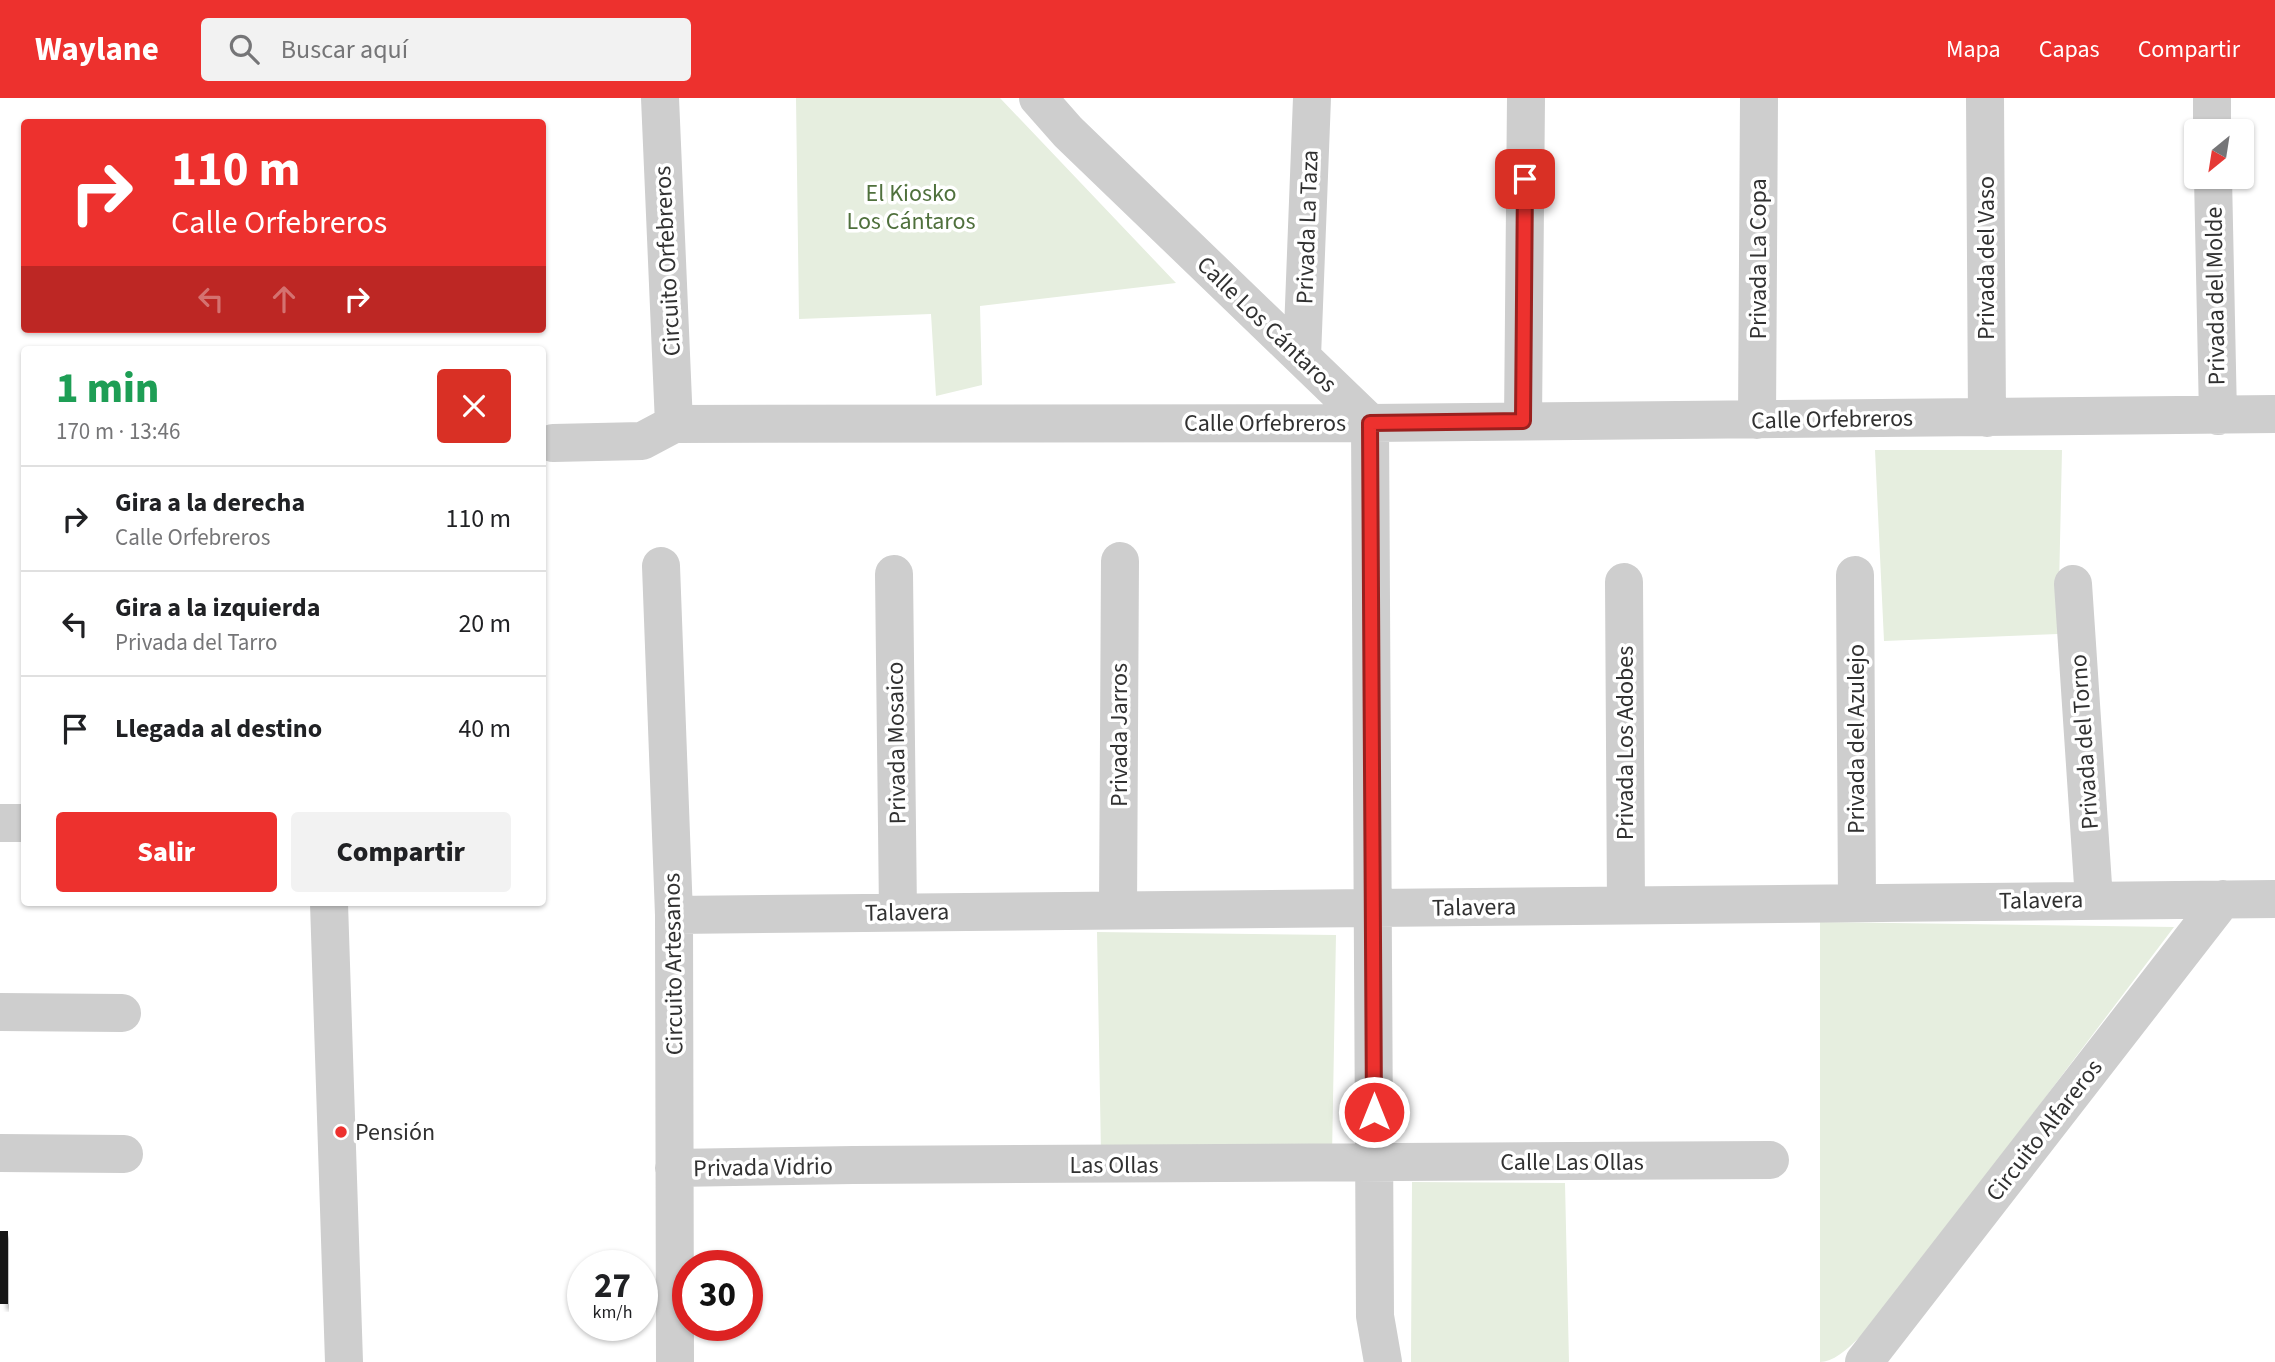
<!DOCTYPE html>
<html lang="es">
<meta charset="utf-8">
<style>
:root{--surface:#fff;--page:#f2f2f2;--text:#202124;--muted:#757577;--line:#e0e0e0;--accent:#ed312e}
body{margin:0;font-family:"Source Sans 3",sans-serif;background:var(--page);color:var(--text);height:100vh;display:flex;flex-direction:column;font-size:26px;white-space:nowrap}
*{box-sizing:border-box;margin:0}
p{font-size:23px;color:var(--muted)}
.icon{flex:none;width:38px;height:38px;fill:none;stroke:currentColor;stroke-width:2;stroke-linecap:round;stroke-linejoin:round}
.map{position:relative;flex:1;overflow:hidden}
.sheet{position:absolute;left:21px;top:248px;width:525px;height:560px;display:flex;flex-direction:column;background:var(--surface);border-radius:7px;box-shadow:0 2px 5px #0004}
.sheet>*{flex:none}
.top-card{position:absolute;left:21px;top:21px;width:525px;height:214px;border-radius:7px;box-shadow:0 2px 5px #0004;background:#ed312e;color:#fff;overflow:hidden}
.needle{width:46px;rotate:210deg}
.tools{position:absolute;left:2184px;top:21px;display:grid;gap:14px}
.tools a{display:grid;place-items:center;width:70px;height:70px;border-radius:7px;background:var(--surface);box-shadow:0 2px 5px #0004;font-size:35px}
.speed{position:absolute;left:567px;top:1152px;display:flex;gap:14px;font-size:35px;font-weight:700;text-align:center}
.speed>*{display:grid;place-content:center;width:91px;height:91px;border-radius:50%;background:var(--surface);box-shadow:0 2px 5px #0004;line-height:1}
.speed small{font-size:18px;font-weight:400}
.speed .limit{border:10px solid #d22;background:#fff;color:#111}
.pin{position:absolute;display:grid;place-items:center;width:60px;height:60px;color:#fff;margin:-30px;border-radius:14px;box-shadow:0 4px 10px #0006}
.me{position:absolute;width:77px;margin:-38px;rotate:0deg;stroke-linejoin:round;filter:drop-shadow(0 0 5px #0008)}
.turn{display:flex;align-items:center;gap:24px;height:147px;padding:0 35px;font-size:32px}
.turn .icon{width:91px;height:91px;stroke-width:2.5}
.turn b{display:block;font-size:49px;line-height:60px}
.lanes{display:flex;align-items:center;height:66px;padding:0 35px;background:#0003;justify-content:center;gap:35px;direction:ltr}
.lanes .off{opacity:.35}
.round{display:grid;place-items:center;flex:none;width:74px;height:74px;border-radius:7px;background:var(--page)}
.headline{display:flex;align-items:center;justify-content:space-between;height:119px;padding:0 35px}
h1{font-size:42px;font-weight:800;line-height:52px;color:#1e9e55}
.primary-button{display:flex;gap:14px;margin-top:auto;padding:14px 35px}
.primary-button a{flex:1;height:80px;border-radius:7px;background:var(--accent);color:#fff;font-size:28px;font-weight:800;line-height:80px;text-align:center}
.primary-button a+a{background:var(--page);color:var(--text)}
ul{padding:0;list-style:none}
li{display:flex;align-items:center;gap:21px;height:105px;padding:0 35px;border-top:2px solid var(--line)}
li div{flex:1}
li b{display:block;font-size:26px}
li em{font-style:normal}
header{display:flex;align-items:center;gap:42px;box-sizing:border-box;height:98px;padding:0 35px;background:var(--accent);color:#fff}
header strong{font-size:33px}
nav{display:flex;gap:38px;margin-inline-start:auto;font-size:24px}
.search{width:490px;height:63px;background:var(--page);display:flex;align-items:center;gap:18px;box-sizing:border-box;padding:0 24px;border-radius:7px;color:var(--muted);font-size:26px}
.map>svg:first-child{display:block}
.green{fill:#e6eedf}
.building{fill:#181818;filter:url(#shadow)}
.lines{fill:none;stroke-linecap:round;stroke-linejoin:round}
.minor{stroke:#cecece;stroke-width:38}
.route-casing{stroke:#9a201e;stroke-width:18}
.route{stroke:#ed312e;stroke-width:12}
.poi-dot{fill:#ed312e;stroke:#fff;stroke-width:2.5}
.labels{text-anchor:middle;stroke-width:7;stroke-linejoin:round;paint-order:stroke}
.park-label{font-size:24px;fill:#4f703c;stroke:#fff}
.street-label{font-size:24px;fill:#313131;stroke:#fff}
.poi-label{font-size:24px;fill:#313131;stroke:#fff;text-anchor:start}
</style>
<header>
<strong>Waylane</strong>
<div class="search"><svg class="icon" aria-label="search" viewBox="0 0 24 24"><circle cx="10" cy="10" r="6"/><path d="M15 15l6 6"/></svg>Buscar aquí</div>
<nav><a>Mapa</a><a>Capas</a><a>Compartir</a></nav>
</header>
<div class="map">
<svg width="2275" height="1264" viewBox="0 0 2275 1264">
<defs>
<filter id="shadow"><feDropShadow dx="6" dy="6" stdDeviation="2" flood-color="#0004"/></filter>
</defs>
<rect width="100%" height="100%" fill="#fff"/>
<path class="green" d="M796 0H1000L1176 185 980 208 982 287 936 298 931 216 799 221Z
M1875 352H2062L2058 536 1884 543Z
M1820 824 2174 829 1893 1201C1877 1218 1845 1264 1820 1264Z
M1097 834 1336 837 1332 1058 1101 1056Z
M1412 1084 1565 1085 1569 1264H1411Z"/>
<path class="building" d="M0 1133H8V1206H0Z"/>
<g class="lines">
<path class="minor" d="M660 0 674 326
M1038 0 1068 34 1370 325 1375 1218 1383 1264
M1985 0 1987 320
M2212 0V33
M2213 79 2218 318
M1302 259 1312 0
M1757 322 1759 0
M1523 323 1526 0
M553 345 642 343 674 326 1370 325 2275 316
M661 468 674 817 675 1264
M894 476 898 814
M1855 477 1857 805
M1624 484 1626 807
M2073 486 2094 802
M0 725H24
M329 805 344 1264
M1118 812 1120 463
M674 817 2275 801
M0 914 122 915
M0 1055 124 1056
M674 1070 853 1067 1770 1062
M1864 1264 2223 801"/>
</g>
<g class="lines">
<defs>
<path id="route" d="M1374 1014 1370 325 1523 323 1525 81"/>
</defs>
<use href="#route" class="route-casing"/>
<use href="#route" class="route"/>
</g>
<circle class="poi-dot" cx="341" cy="1034" r="7"/>
<g class="labels">
<g class="park-label">
<text x="911" y="103">El Kiosko<tspan x="911" dy="28">Los Cántaros</tspan></text>
</g>
<g class="street-label">
<text transform="translate(1307 129) rotate(-88)" y="8">Privada La Taza</text>
<text transform="translate(1986 160) rotate(-90)" y="8">Privada del Vaso</text>
<text transform="translate(1758 161) rotate(-90)" y="8">Privada La Copa</text>
<text transform="translate(667 163) rotate(-93)" y="8">Circuito Orfebreros</text>
<text transform="translate(2215 198) rotate(-91)" y="8">Privada del Molde</text>
<text transform="translate(1267 226) rotate(44)" y="8">Calle Los Cántaros</text>
<text transform="translate(1832 321) rotate(-1)" y="8">Calle Orfebreros</text>
<text x="1265" y="333">Calle Orfebreros</text>
<text transform="translate(1119 637) rotate(-90)" y="8">Privada Jarros</text>
<text transform="translate(1856 641) rotate(-90)" y="8">Privada del Azulejo</text>
<text transform="translate(2084 644) rotate(-94)" y="8">Privada del Torno</text>
<text transform="translate(896 645) rotate(-91)" y="8">Privada Mosaico</text>
<text transform="translate(1625 645) rotate(-90)" y="8">Privada Los Adobes</text>
<text transform="translate(2041 802) rotate(-1)" y="8">Talavera</text>
<text transform="translate(1474 809) rotate(-1)" y="8">Talavera</text>
<text transform="translate(907 814) rotate(-1)" y="8">Talavera</text>
<text transform="translate(673 866) rotate(-91)" y="8">Circuito Artesanos</text>
<text transform="translate(2044 1032) rotate(-52)" y="8">Circuito Alfareros</text>
<text x="1572" y="1072">Calle Las Ollas</text>
<text x="1114" y="1075">Las Ollas</text>
<text transform="translate(763 1069) rotate(-1)" y="8">Privada Vidrio</text>
</g>
<g class="poi-label">
<text x="355" y="1042">Pensión</text>
</g>
</g>
</svg>
<div class="tools">
<a><svg class="needle" viewBox="-14 -14 28 28"><path d="M0-13l5 13h-10z" fill="#e53935"/><path d="M0 13l5-13h-10z" fill="#757577"/></svg></a>
</div>
<div class="speed"><div>27<small>km/h</small></div><div class="limit">30</div></div>
<div class="pin" style="left:1525px;top:81px;background:#d93025"><svg class="icon" aria-label="arrive" viewBox="0 0 24 24"><path d="M6 21V4h12l-3 4 3 4H6"/></svg></div>
<svg class="me" style="left:1374px;top:1014px" viewBox="-20 -20 40 40"><circle r="17" fill="#ed312e" stroke="#fff" stroke-width="3"/><path d="M0-11L8 9 0 5-8 9z" fill="#fff"/></svg>
<div class="top-card">
<div class="turn"><svg class="icon" aria-label="right" viewBox="0 0 24 24"><path d="M7 20v-9h11M14 6l5 5-5 5"/></svg><div><b>110 m</b>Calle Orfebreros</div></div>
<div class="lanes"><svg class="icon off" aria-label="left" viewBox="0 0 24 24"><path d="M17 20v-9H6M10 6l-5 5 5 5"/></svg><svg class="icon off" aria-label="ahead" viewBox="0 0 24 24"><path d="M12 20V5M6 11l6-6 6 6"/></svg><svg class="icon" aria-label="right" viewBox="0 0 24 24"><path d="M7 20v-9h11M14 6l5 5-5 5"/></svg></div>
</div>
<section class="sheet">
<div class="headline"><div><h1>1 min</h1><p>170 m · 13:46</p></div><a class="round" style="background:#d93025;color:#fff"><svg class="icon" aria-label="close" viewBox="0 0 24 24"><path d="M6 6l12 12M18 6L6 18"/></svg></a></div>
<ul>
<li><svg class="icon" aria-label="right" viewBox="0 0 24 24"><path d="M7 20v-9h11M14 6l5 5-5 5"/></svg><div><b>Gira a la derecha</b><p>Calle Orfebreros</p></div><em>110 m</em></li>
<li><svg class="icon" aria-label="left" viewBox="0 0 24 24"><path d="M17 20v-9H6M10 6l-5 5 5 5"/></svg><div><b>Gira a la izquierda</b><p>Privada del Tarro</p></div><em>20 m</em></li>
<li><svg class="icon" aria-label="arrive" viewBox="0 0 24 24"><path d="M6 21V4h12l-3 4 3 4H6"/></svg><div><b>Llegada al destino</b></div><em>40 m</em></li>
</ul>
<div class="primary-button"><a>Salir</a><a>Compartir</a></div>
</section>
</div>
